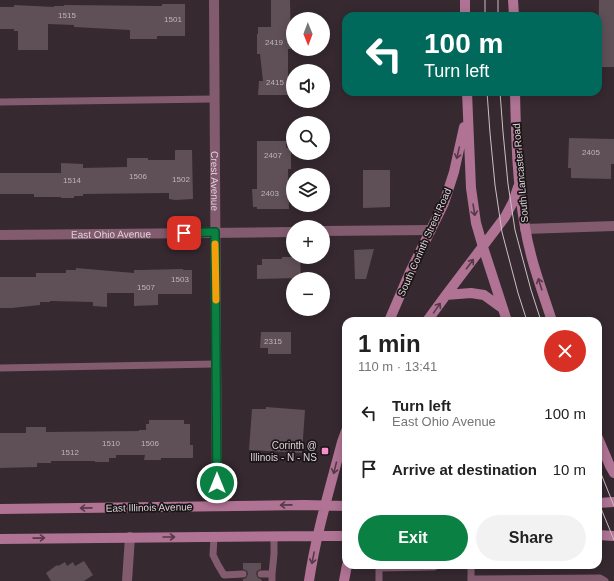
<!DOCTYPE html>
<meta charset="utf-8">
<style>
:root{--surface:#fff;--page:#f2f2f2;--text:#222;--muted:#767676;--accent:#0b8043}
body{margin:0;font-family:Helvetica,sans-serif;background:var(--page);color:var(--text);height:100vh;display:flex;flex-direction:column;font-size:15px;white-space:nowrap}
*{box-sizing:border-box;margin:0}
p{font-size:13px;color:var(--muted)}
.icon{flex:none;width:22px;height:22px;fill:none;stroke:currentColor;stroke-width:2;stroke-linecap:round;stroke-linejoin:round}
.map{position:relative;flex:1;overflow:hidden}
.sheet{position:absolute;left:342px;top:317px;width:260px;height:252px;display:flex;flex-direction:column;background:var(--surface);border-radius:12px;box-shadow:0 2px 10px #0003}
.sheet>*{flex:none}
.top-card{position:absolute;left:342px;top:12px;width:260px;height:84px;border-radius:12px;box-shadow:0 2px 10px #0003;background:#00695c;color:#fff;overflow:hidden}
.needle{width:26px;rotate:179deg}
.fabs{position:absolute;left:286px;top:12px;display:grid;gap:8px}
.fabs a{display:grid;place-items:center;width:44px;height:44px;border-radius:50%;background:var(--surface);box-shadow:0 2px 10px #0003;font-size:20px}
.pin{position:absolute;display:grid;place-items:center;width:34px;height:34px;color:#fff;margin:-17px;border-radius:8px;box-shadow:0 2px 6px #0006}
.me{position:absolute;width:44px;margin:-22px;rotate:0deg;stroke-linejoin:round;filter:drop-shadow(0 0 3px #0008)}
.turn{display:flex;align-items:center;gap:14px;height:84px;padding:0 16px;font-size:18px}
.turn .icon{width:52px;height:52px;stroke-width:2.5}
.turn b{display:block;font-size:28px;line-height:34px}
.round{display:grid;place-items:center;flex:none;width:42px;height:42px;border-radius:21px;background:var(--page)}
.summary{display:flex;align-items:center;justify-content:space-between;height:68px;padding:0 16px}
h1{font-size:24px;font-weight:600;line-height:30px}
.primary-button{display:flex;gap:8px;margin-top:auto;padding:8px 16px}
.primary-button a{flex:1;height:46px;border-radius:24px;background:var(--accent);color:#fff;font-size:16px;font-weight:600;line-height:46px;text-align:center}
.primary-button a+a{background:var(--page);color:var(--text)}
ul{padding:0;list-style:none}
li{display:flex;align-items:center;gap:12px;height:56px;padding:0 16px}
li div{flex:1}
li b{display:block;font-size:15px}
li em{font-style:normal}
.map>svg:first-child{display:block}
.building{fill:#5f5057}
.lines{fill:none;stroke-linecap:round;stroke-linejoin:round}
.lane{stroke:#825b6f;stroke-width:7}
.street{stroke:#825b6f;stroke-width:10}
.secondary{stroke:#b07394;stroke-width:10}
.tram{stroke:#cac1c5;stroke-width:1}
.oneway{stroke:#563a49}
.route-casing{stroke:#07532c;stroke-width:10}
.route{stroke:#0b8043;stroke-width:7}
.slow{stroke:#f59e0b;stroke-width:7}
.poi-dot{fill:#f98fc9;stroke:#1a1417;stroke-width:1.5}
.labels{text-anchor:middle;stroke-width:3.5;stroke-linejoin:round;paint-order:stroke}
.number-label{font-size:8px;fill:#beb4b8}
.street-label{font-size:10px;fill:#ded5d9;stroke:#1a1417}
.poi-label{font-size:10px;fill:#ded5d9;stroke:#1a1417;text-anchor:end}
</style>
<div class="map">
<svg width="614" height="581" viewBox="0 0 614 581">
<rect width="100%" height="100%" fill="#362930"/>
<path class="building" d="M271 0H290L291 49H288V95H258L259 81H263L260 54H257V34H258V27H271Z
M599 0H614V67H599V65H598Z
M162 4H185V36H157V39H130V30L74 27V25L48 24V50H18V31H14V29H0V7H14V5L54 7V6H64V5L162 6Z
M569 138 614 139V164H611V179L571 178V168H568Z
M257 141H286V148H291V169H288L289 209H257V207H253L252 189H257Z
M175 150H192L193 199 175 200 169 199V193L83 194V196H74V198H61V197H34V194H0V173H61V163L83 164V168L127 167V158H148V160H175Z
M363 170H390V207L363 208Z
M374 249 366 279H355L354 250Z
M282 257H300L301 278 257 279V265H262V259H282Z
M76 268 134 273V270H140L183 269V270H192V294H158V305L134 306V293H107V307L93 306V302L50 301V302H40V305L12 308H0V277H36V273H66V270H76Z
M261 332H291V354H268V348H260Z
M266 407 305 410 302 453 249 450 252 409H266Z
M149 420H184V424H190V445H193V458H161V460H144L145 455H116V458H109V462H95V461H51V463H37V467L0 468V433H26V427H46V432L139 431V430H146V424H149Z
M84 561 93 575 84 581H51L46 573 57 565 58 566 65 562 67 566 73 562 75 566Z
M243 563H261V569L257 571 256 574 258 578 261 579 262 581H243V579L246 578 248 574 247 571 243 569Z"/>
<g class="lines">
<path class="lane" d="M0 102 214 99
M0 368 216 364
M214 537 213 555 218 565 224 575 243 574
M471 565V581
M261 574H272V581
M272 574 274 554V536
M471 579 600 578 605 581
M379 581V568L434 567V565"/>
<g class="street">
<path id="s1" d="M214 0 217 506"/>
<path d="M525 229 614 226"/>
<path d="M323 231 431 230"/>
<path id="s2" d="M0 235 293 232"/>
<path d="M127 581 130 537"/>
</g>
<path class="secondary" d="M465 0V16
M513 0 514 16
M467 92 471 188 476 223 483 247 507 321
M515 92C516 137 517 183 525 227 530 259 542 290 552 321
M446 295 471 293 484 295 502 308
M389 321 410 272 444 203 454 172 464 127
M427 321 446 295 505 217 513 202 518 187
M598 438 610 466 614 473
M598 503 614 502
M0 509 304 505 346 506
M598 535 614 536
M0 539 318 536H346
M309 581C316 534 330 488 342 442L346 431
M344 581 347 565"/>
<path class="tram" d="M485 0V16
M498 0V16
M487 92 490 133 495 185 502 232 518 293 527 321
M500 92 503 132 508 184 515 230 531 290 541 321
M598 466 614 506
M598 501 614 540"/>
</g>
<defs><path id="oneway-shaft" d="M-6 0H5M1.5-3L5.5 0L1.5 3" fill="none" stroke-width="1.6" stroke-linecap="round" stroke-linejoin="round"/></defs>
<g class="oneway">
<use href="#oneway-shaft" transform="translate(458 153) rotate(103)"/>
<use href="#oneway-shaft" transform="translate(474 210) rotate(81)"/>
<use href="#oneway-shaft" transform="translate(470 264) rotate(-53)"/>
<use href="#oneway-shaft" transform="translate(540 284) rotate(-108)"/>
<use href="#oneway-shaft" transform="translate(437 308) rotate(-55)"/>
<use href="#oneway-shaft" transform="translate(335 468) rotate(104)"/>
<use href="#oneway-shaft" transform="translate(286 505) rotate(179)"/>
<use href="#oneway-shaft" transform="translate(86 508) rotate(179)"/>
<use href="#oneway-shaft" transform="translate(169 537)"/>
<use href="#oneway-shaft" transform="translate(39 538) rotate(-1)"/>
<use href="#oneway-shaft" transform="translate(313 558) rotate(101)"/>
</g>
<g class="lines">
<defs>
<path id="route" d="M184 233 215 232 217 483"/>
</defs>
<use href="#route" class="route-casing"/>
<use href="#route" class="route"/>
<path class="slow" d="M215 244 216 300"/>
</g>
<rect class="poi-dot" x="321" y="447" width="8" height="8" rx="2"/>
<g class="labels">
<g class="number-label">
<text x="67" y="18">1515</text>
<text x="173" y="22">1501</text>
<text x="274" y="45">2419</text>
<text x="275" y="85">2415</text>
<text x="591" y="155">2405</text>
<text x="273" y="158">2407</text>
<text x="138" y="179">1506</text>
<text x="181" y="182">1502</text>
<text x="72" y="183">1514</text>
<text x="270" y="196">2403</text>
<text x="180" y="282">1503</text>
<text x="146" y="290">1507</text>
<text x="273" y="344">2315</text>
<text x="111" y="446">1510</text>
<text x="150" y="446">1506</text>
<text x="70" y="455">1512</text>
</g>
<g class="street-label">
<text transform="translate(520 173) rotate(-95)" y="4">South Lancaster Road</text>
<text dy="4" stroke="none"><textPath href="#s1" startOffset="181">Crest Avenue</textPath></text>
<text dy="4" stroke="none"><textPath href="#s2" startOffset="111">East Ohio Avenue</textPath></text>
<text transform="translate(424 242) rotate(-66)" y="4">South Corinth Street Road</text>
<text transform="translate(149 507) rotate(-1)" y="4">East Illinois Avenue</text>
</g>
<g class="poi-label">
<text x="317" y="449">Corinth @<tspan x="317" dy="12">Illinois - N - NS</tspan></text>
</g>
</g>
</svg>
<div class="fabs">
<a><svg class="needle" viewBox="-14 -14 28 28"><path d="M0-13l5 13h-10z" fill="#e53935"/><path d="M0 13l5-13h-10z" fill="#767676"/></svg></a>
<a><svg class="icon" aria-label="sound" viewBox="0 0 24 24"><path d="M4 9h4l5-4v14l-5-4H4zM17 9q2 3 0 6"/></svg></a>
<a><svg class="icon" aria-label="search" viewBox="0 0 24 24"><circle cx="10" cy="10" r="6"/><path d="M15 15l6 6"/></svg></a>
<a><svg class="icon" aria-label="layers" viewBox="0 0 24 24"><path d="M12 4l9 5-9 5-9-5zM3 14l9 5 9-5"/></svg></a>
<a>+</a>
<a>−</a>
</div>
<div class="pin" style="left:184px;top:233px;background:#d93025"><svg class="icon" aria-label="arrive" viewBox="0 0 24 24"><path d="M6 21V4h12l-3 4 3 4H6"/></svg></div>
<svg class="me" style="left:217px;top:483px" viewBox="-20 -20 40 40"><circle r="17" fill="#0b8043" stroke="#fff" stroke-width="3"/><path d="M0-11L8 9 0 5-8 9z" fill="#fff"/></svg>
<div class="top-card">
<div class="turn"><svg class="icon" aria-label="left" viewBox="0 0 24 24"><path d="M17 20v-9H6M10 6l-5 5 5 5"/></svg><div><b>100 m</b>Turn left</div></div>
</div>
<section class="sheet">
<div class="summary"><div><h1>1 min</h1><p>110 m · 13:41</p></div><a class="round" style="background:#d93025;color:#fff"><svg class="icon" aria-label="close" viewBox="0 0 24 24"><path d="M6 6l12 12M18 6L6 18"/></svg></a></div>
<ul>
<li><svg class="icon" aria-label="left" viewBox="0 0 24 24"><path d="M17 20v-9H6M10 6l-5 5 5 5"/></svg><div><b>Turn left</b><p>East Ohio Avenue</p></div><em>100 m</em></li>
<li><svg class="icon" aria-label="arrive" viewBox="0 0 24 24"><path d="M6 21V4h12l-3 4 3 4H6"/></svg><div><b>Arrive at destination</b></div><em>10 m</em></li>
</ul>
<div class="primary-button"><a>Exit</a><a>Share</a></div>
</section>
</div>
